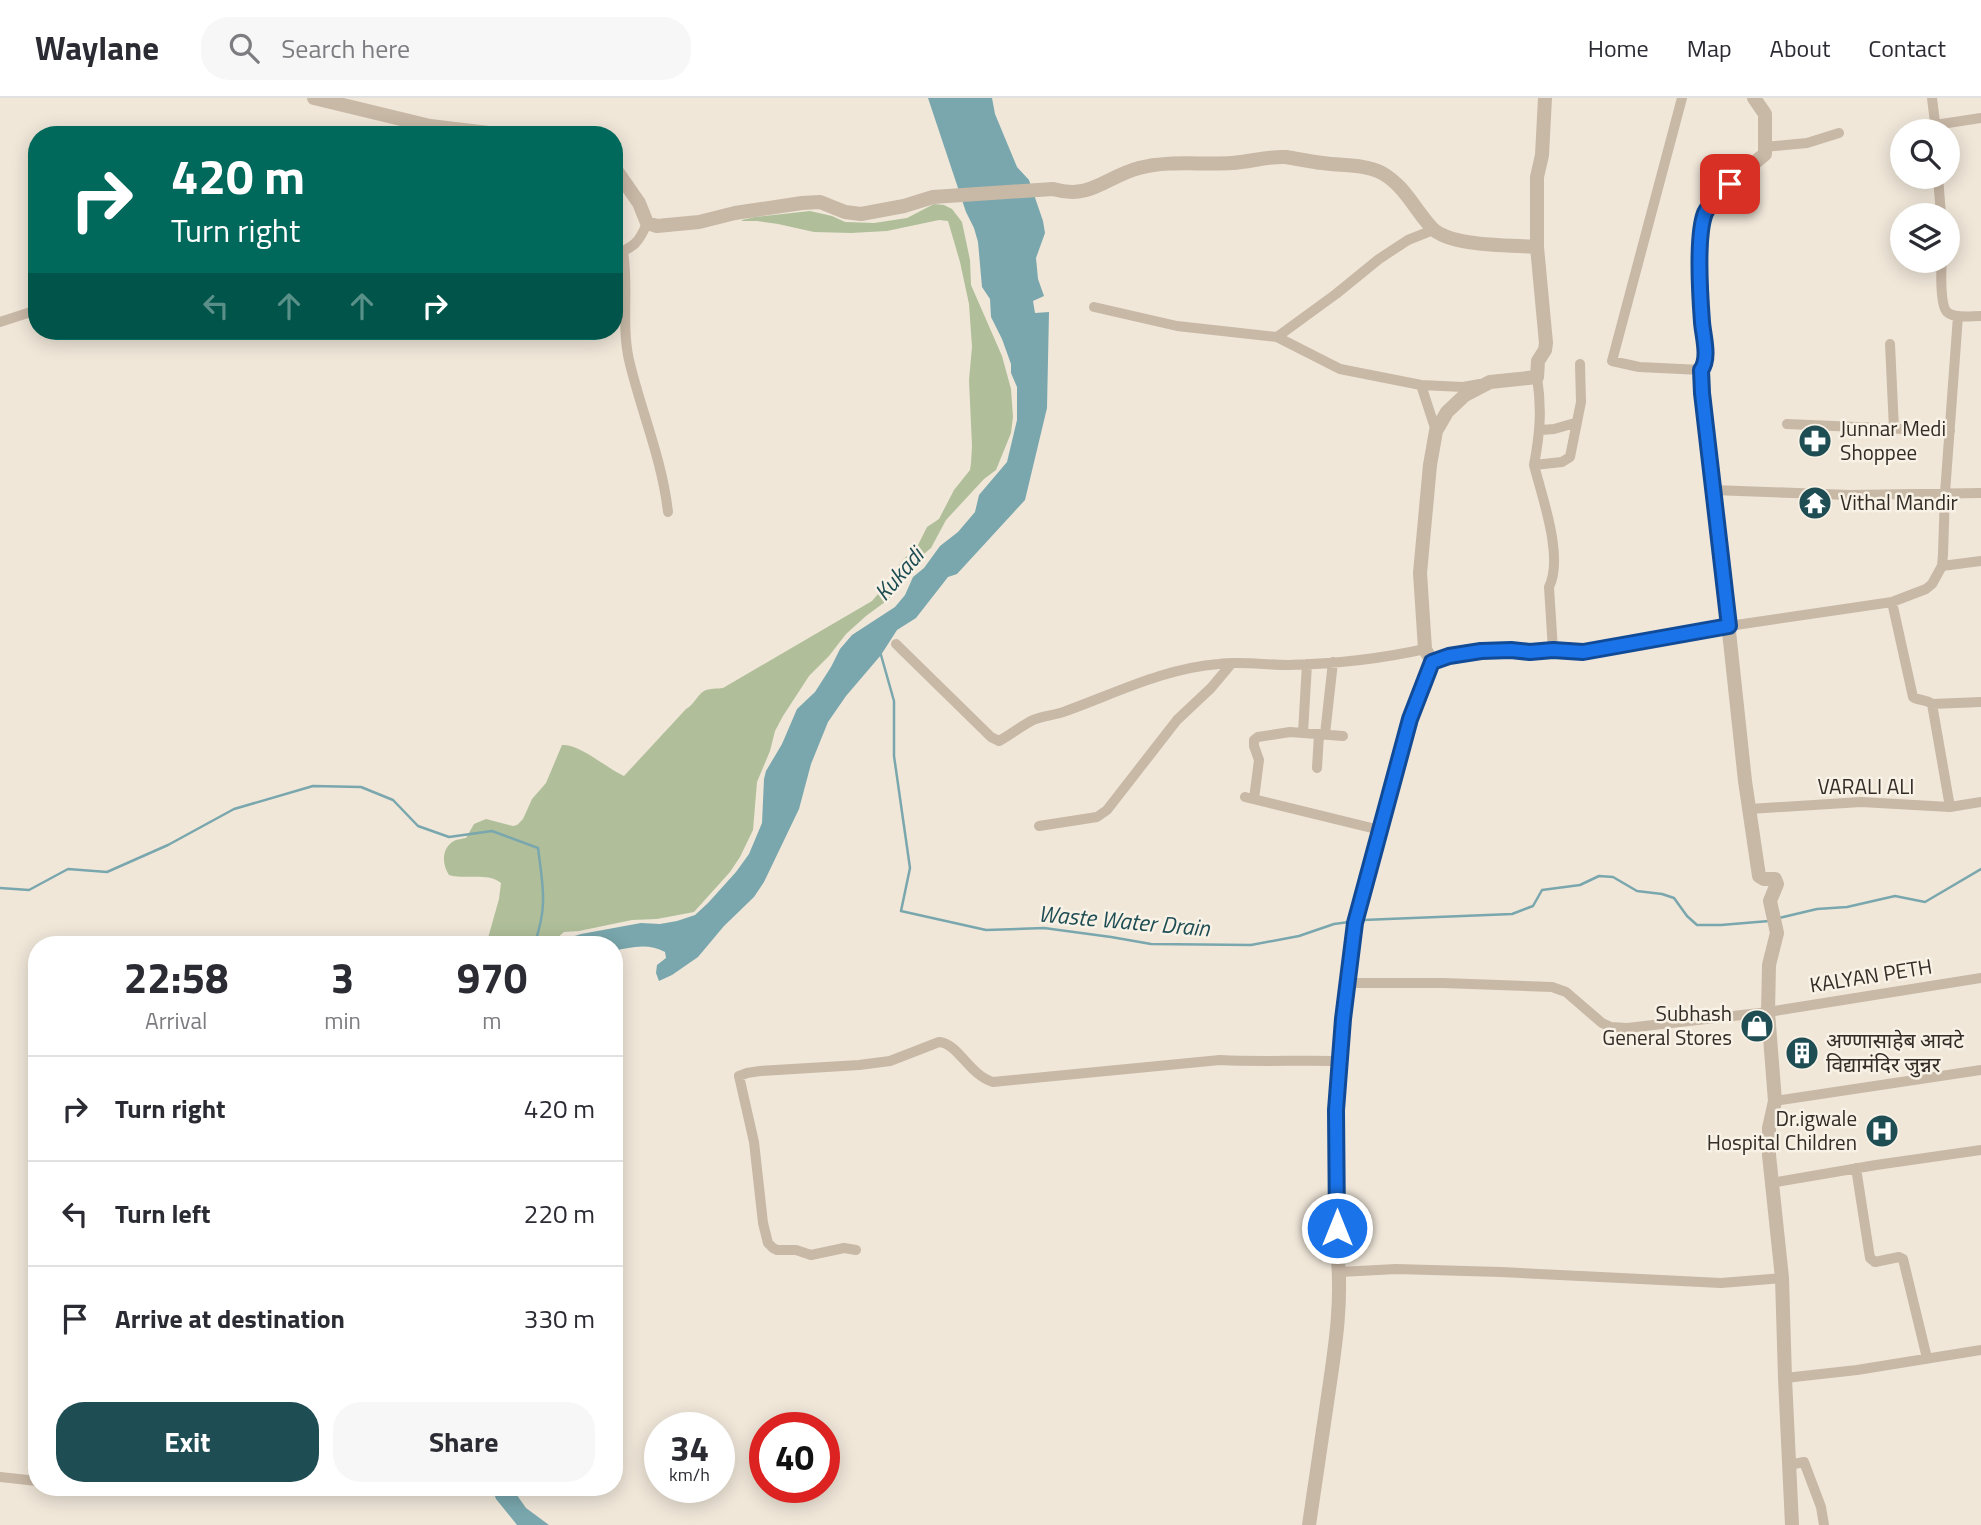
<!DOCTYPE html>
<meta charset="utf-8">
<style>
:root{--surface:#fff;--page:#f7f7f7;--text:#2b2b33;--muted:#7c7c81;--line:#e1e1e2;--accent:#1e4d54}
body{margin:0;font-family:"Titillium Web","Noto Sans Devanagari",sans-serif;background:var(--page);color:var(--text);height:100vh;display:flex;flex-direction:column;font-size:26px;white-space:nowrap}
*{box-sizing:border-box;margin:0}
p{font-size:23px;color:var(--muted)}
.icon{flex:none;width:38px;height:38px;fill:none;stroke:currentColor;stroke-width:2;stroke-linecap:round;stroke-linejoin:round}
.map{position:relative;flex:1;overflow:hidden}
.details{position:absolute;left:28px;top:838px;width:595px;height:560px;display:flex;flex-direction:column;background:var(--surface);border-radius:28px;box-shadow:0 4px 18px #0003}
.details>*{flex:none}
.guide{position:absolute;left:28px;top:28px;width:595px;height:214px;border-radius:28px;box-shadow:0 4px 18px #0003;background:#00695c;color:#fff;overflow:hidden}
.controls{position:absolute;left:1890px;top:21px;display:grid;gap:14px}
.controls a{display:grid;place-items:center;width:70px;height:70px;border-radius:50%;background:var(--surface);box-shadow:0 4px 18px #0003;font-size:35px}
.speed{position:absolute;left:644px;top:1314px;display:flex;gap:14px;font-size:35px;font-weight:700;text-align:center}
.speed>*{display:grid;place-content:center;width:91px;height:91px;border-radius:50%;background:var(--surface);box-shadow:0 4px 18px #0003;line-height:1}
.speed small{font-size:18px;font-weight:400}
.speed .limit{border:10px solid #d22;background:#fff;color:#111}
.pin{position:absolute;display:grid;place-items:center;width:60px;height:60px;color:#fff;margin:-30px;border-radius:14px;box-shadow:0 4px 10px #0006}
.me{position:absolute;width:77px;margin:-38px;rotate:0deg;stroke-linejoin:round;filter:drop-shadow(0 0 5px #0008)}
.turn{display:flex;align-items:center;gap:24px;height:147px;padding:0 28px;font-size:32px}
.turn .icon{width:91px;height:91px;stroke-width:2.5}
.turn b{display:block;font-size:49px;line-height:60px}
.lanes{display:flex;align-items:center;height:66px;padding:0 28px;background:#0003;justify-content:center;gap:35px;direction:ltr}
.lanes .off{opacity:.35}
.eta{display:flex;justify-content:space-evenly;align-items:center;height:119px;text-align:center}
.eta b{font-size:42px;font-weight:700;line-height:49px}
.action{display:flex;gap:14px;margin-top:auto;padding:14px 28px}
.action a{flex:1;height:80px;border-radius:28px;background:var(--accent);color:#fff;font-size:28px;font-weight:700;line-height:80px;text-align:center}
.action a+a{background:var(--page);color:var(--text)}
ul{padding:0;list-style:none}
li{display:flex;align-items:center;gap:21px;height:105px;padding:0 28px;border-top:2px solid var(--line)}
li div{flex:1}
li b{display:block;font-size:26px}
li em{font-style:normal}
header{display:flex;align-items:center;gap:42px;box-sizing:border-box;height:98px;padding:0 35px;background:var(--surface);border-bottom:2px solid var(--line)}
header strong{font-size:33px}
nav{display:flex;gap:38px;margin-inline-start:auto;font-size:24px}
.search{width:490px;height:63px;background:var(--page);display:flex;align-items:center;gap:18px;box-sizing:border-box;padding:0 24px;border-radius:28px;color:var(--muted);font-size:26px}
.map>svg:first-child{display:block}
.green{fill:#b0bf9a}
.water{fill:#79a7ad}
.lines{fill:none;stroke-linecap:round;stroke-linejoin:round}
.stream{stroke:#79a7ad;stroke-width:2.5}
.minor{stroke:#c8b8a6;stroke-width:10}
.tertiary{stroke:#c8b8a6;stroke-width:14}
.route-casing{stroke:#114b97;stroke-width:18}
.route{stroke:#1a73e8;stroke-width:12}
.labels{text-anchor:middle;stroke-width:5;stroke-linejoin:round;paint-order:stroke}
.poi-label{font-size:21px;fill:#342c27;stroke:#f8f1e5;text-anchor:start}
.street-label{font-size:21px;fill:#342c27;stroke:#f8f1e5}
.water-label{font-size:23px;font-style:italic;fill:#1e4d54;stroke:#f8f1e5}
</style>
<header>
<strong>Waylane</strong>
<div class="search"><svg class="icon" aria-label="search" viewBox="0 0 24 24"><circle cx="10" cy="10" r="6"/><path d="M15 15l6 6"/></svg>Search here</div>
<nav><a>Home</a><a>Map</a><a>About</a><a>Contact</a></nav>
</header>
<div class="map">
<svg width="1981" height="1427" viewBox="0 0 1981 1427">
<rect width="100%" height="100%" fill="#f0e7d9"/>
<path class="green" d="M934 106 944 107 952 111 962 124 970 162 971 187 1002 258 1011 291 1013 319 1011 335 996 372 984 381 946 422 931 450 907 470 889 501 866 518 846 536 829 558 809 578 783 618 775 633 770 653 757 684 753 732 740 759 730 774 694 814 657 821 632 822 579 833 564 834 549 847H486L499 801 501 785C488 774 465 782 449 777 442 767 441 750 454 743 455 742 465 740 466 740L474 726 486 721 513 728 517 727 523 721 532 701 546 685 562 647C579 645 606 670 624 678L686 611C694 607 697 597 704 593 709 590 718 591 723 590L872 503 891 481 901 464 918 447 927 429 939 421 954 392 970 372 971 365 972 348 969 282 972 249 969 206 960 164 948 123 939 122 887 133 851 135 814 134 778 126 757 123H742V122L755 119 810 113 832 118 845 124 874 125 907 120Z"/>
<path class="water" d="M928 0H992L995 16 1017 69 1029 82 1043 123 1045 135 1036 160 1038 181 1044 198 1033 203 1035 215 1049 214 1047 310 1025 402 957 476 948 479 916 520 897 532 881 557 846 598 828 624 811 666 799 711 764 784 754 799 724 828 698 859 672 877 659 883 656 875 657 867 666 860 665 854C649 845 631 849 614 853V847H555L565 841 581 836 641 825 660 826 677 823 695 817 708 805 736 774 749 756 762 725 764 681 766 673 782 646 797 611 815 594 831 569 840 551 852 537 895 509 905 497 913 479 924 470 940 448 958 434 975 414 979 397 1007 364 1017 322V289L1011 275V266L1002 241 991 219 990 201 982 189 978 144 974 130 966 114Z
M492 1390H512L526 1410 549 1427H517L496 1401Z"/>
<g class="lines">
<path class="stream" d="M881 557 894 603V658L910 770 901 813 986 832 1044 830 1111 839 1151 846 1251 847 1299 838 1334 826 1349 824
M0 790 29 792 68 771 107 774 168 747 234 711 313 688 361 689 393 702 418 728 449 739 492 733 538 750C543 789 548 809 534 847
M1779 820 1817 811 1847 809 1895 798 1925 804 1981 771
M1363 822 1512 816 1533 808 1542 792 1580 787 1599 778 1613 779 1637 793 1662 796 1674 800 1687 818 1697 827H1721L1769 823"/>
<path class="minor" d="M1682 0 1612 263 1639 269 1701 272
M1932 0 1936 33
M1935 27 1981 20
M1765 49 1807 45 1839 35
M1938 79 1941 117
M1433 132 1408 142 1379 161 1336 196 1277 239 1340 271 1421 287 1436 333
M623 154C629 189 621 226 629 262 641 313 662 361 668 414
M614 157C634 149 639 145 647 125
M1942 163C1941 173 1940 207 1947 214 1955 221 1971 218 1981 218
M1094 209 1177 228 1277 239
M0 224 37 212
M1890 246 1894 331
M1537 279C1542 311 1540 335 1534 367L1562 364 1570 359 1581 304 1580 266
M1421 287 1463 289 1480 286
M1787 326 1950 333
M1541 332 1554 331 1575 325
M1534 367C1542 399 1564 459 1549 489L1553 552
M1713 392 1850 397 1981 395
M1942 468 1981 463
M1892 504 1913 599C1919 603 1926 601 1932 606L1950 709
M1729 528 1892 504 1926 491 1932 486 1942 468 1943 456 1945 395 1958 218
M896 546 991 639 999 643C1010 637 1020 629 1031 623 1043 617 1054 618 1066 613 1116 595 1165 570 1219 566 1241 563 1265 567 1288 567 1334 566 1380 561 1425 551
M1932 606 1981 604
M1303 635 1307 566
M1325 636 1333 564
M1317 670 1319 636
M1245 699 1380 732
M1254 701 1259 662 1254 648V642L1258 639 1290 634 1343 638
M1750 711 1861 704 1950 709 1981 704
M1039 728 1097 719 1107 712 1177 622 1211 590 1232 565
M1347 885H1443L1552 889 1566 894 1602 925 1611 929 1627 930 1768 914 1981 880
M1775 1003 1981 972
M1856 1070 1870 1160 1875 1164 1899 1159 1903 1161 1927 1260
M1771 1085 1876 1067 1981 1052
M856 1152 844 1150 811 1157 796 1152H777L773 1150 768 1145 763 1125 754 1044 739 978 747 975 760 973 859 967 890 963 939 944C958 945 969 977 993 984L1220 962C1260 964 1299 962 1339 963
M1340 1174 1396 1171 1501 1174 1721 1185 1782 1180
M1785 1280 1857 1272 1981 1252
M1789 1367 1804 1364 1821 1409 1824 1427
M0 1379 37 1383"/>
<path class="tertiary" d="M314 0 430 28 505 37
M1754 0 1765 16V56L1753 66 1736 73 1730 86 1707 110 1704 117 1701 154V192L1706 257 1704 268 1701 272 1745 683 1759 778 1764 781H1775L1777 786 1770 803 1777 835 1769 867 1768 914 1775 1003 1769 1030V1057L1782 1180 1785 1280 1792 1427
M614 69 639 105 647 125 657 128 699 124 735 115 802 105 820 104 845 114 861 116 904 108 933 99 1053 91C1091 102 1105 79 1139 70 1169 62 1202 67 1232 65 1250 64 1268 58 1286 59 1299 61 1311 64 1323 65 1343 68 1364 66 1382 75 1405 88 1415 112 1432 130 1450 149 1512 147 1537 149
M1432 564 1425 551 1420 475 1430 367 1436 333 1447 314 1465 297 1490 284 1537 279 1538 263 1545 252 1546 245 1537 149V79L1542 57 1545 0
M1309 1427C1315 1384 1322 1341 1328 1298 1335 1251 1343 1201 1337 1153L1336 1012 1343 921 1355 825 1410 622 1432 564 1449 558 1481 553 1511 552 1530 554 1553 552 1583 554 1729 528"/>
</g>
<g class="lines">
<defs>
<path id="route" d="M1337 1130 1336 1012 1343 921 1355 825 1410 621 1432 564 1449 558 1481 553 1511 552 1530 554 1553 552 1583 554 1729 528 1702 295 1701 272C1710 260 1703 238 1702 224 1700 197 1696 138 1705 115 1710 104 1723 96 1730 86"/>
</defs>
<use href="#route" class="route-casing"/>
<use href="#route" class="route"/>
</g>
<defs>
<symbol id="pharmacy-disc" viewBox="-11 -11 22 22"><circle r="9.5" fill="#1e4d54" stroke="#f8f1e5"/><path d="M-2-6h4v4h4v4h-4v4h-4v-4h-4v-4h4Z" fill="#fff"/></symbol>
<symbol id="temple-disc" viewBox="-11 -11 22 22"><circle r="9.5" fill="#1e4d54" stroke="#f8f1e5"/><path d="M0-6L5-2H3V0L6.5 2.5H4V6H1.5V3h-3V6H-4V2.5H-6.5L-3 0V-2H-5Z" fill="#fff"/></symbol>
<symbol id="shop-disc" viewBox="-11 -11 22 22"><circle r="9.5" fill="#1e4d54" stroke="#f8f1e5"/><path d="M-5-2.5h2.3a2.7 3.5 0 0 1 5.4 0H5L5.5 6h-11ZM-1.5-2.5h3a1.5 2.3 0 0 0-3 0Z" fill="#fff"/></symbol>
<symbol id="building-disc" viewBox="-11 -11 22 22"><circle r="9.5" fill="#1e4d54" stroke="#f8f1e5"/><path d="M-4-6H4V6H1V3H-1V6H-4ZM-2.5-4.3h1.7v1.8h-1.7ZM.8-4.3h1.7v1.8H.8ZM-2.5-1h1.7V.8h-1.7ZM.8-1h1.7V.8H.8Z" fill="#fff"/></symbol>
<symbol id="hospital-disc" viewBox="-11 -11 22 22"><circle r="9.5" fill="#1e4d54" stroke="#f8f1e5"/><path d="M-5-5h3v3.5h4V-5h3V5h-3V1.5h-4V5h-3Z" fill="#fff"/></symbol>
</defs>
<g fill-rule="evenodd">
<use href="#pharmacy-disc" x="1796" y="324" width="38" height="38"/>
<use href="#temple-disc" x="1796" y="386" width="38" height="38"/>
<use href="#shop-disc" x="1738" y="909" width="38" height="38"/>
<use href="#building-disc" x="1783" y="936" width="38" height="38"/>
<use href="#hospital-disc" x="1863" y="1014" width="38" height="38"/>
</g>
<g class="labels">
<g class="poi-label">
<text x="1840" y="338">Junnar Medi<tspan x="1840" dy="24">Shoppee</tspan></text>
<text x="1840" y="412">Vithal Mandir</text>
<text x="1732" y="923" text-anchor="end">Subhash<tspan x="1732" dy="24">General Stores</tspan></text>
<text x="1826" y="950">अण्णासाहेब आवटे<tspan x="1826" dy="24">विद्यामंदिर जुन्नर</tspan></text>
<text x="1857" y="1028" text-anchor="end">Dr.igwale<tspan x="1857" dy="24">Hospital Children</tspan></text>
</g>
<g class="street-label">
<text x="1866" y="696">VARALI ALI</text>
<text transform="translate(1871 878) rotate(-9)" y="7">KALYAN PETH</text>
</g>
<g class="water-label">
<text transform="translate(899 476) rotate(-49)" y="8">Kukadi</text>
<text transform="translate(1124 823) rotate(5)" y="8">Waste Water Drain</text>
</g>
</g>
</svg>
<div class="controls">
<a><svg class="icon" aria-label="search" viewBox="0 0 24 24"><circle cx="10" cy="10" r="6"/><path d="M15 15l6 6"/></svg></a>
<a><svg class="icon" aria-label="layers" viewBox="0 0 24 24"><path d="M12 4l9 5-9 5-9-5zM3 14l9 5 9-5"/></svg></a>
</div>
<div class="speed"><div>34<small>km/h</small></div><div class="limit">40</div></div>
<div class="pin" style="left:1730px;top:86px;background:#d93025"><svg class="icon" aria-label="arrive" viewBox="0 0 24 24"><path d="M6 21V4h12l-3 4 3 4H6"/></svg></div>
<svg class="me" style="left:1337px;top:1130px" viewBox="-20 -20 40 40"><circle r="17" fill="#1a73e8" stroke="#fff" stroke-width="3"/><path d="M0-11L8 9 0 5-8 9z" fill="#fff"/></svg>
<div class="guide">
<div class="turn"><svg class="icon" aria-label="right" viewBox="0 0 24 24"><path d="M7 20v-9h11M14 6l5 5-5 5"/></svg><div><b>420 m</b>Turn right</div></div>
<div class="lanes"><svg class="icon off" aria-label="left" viewBox="0 0 24 24"><path d="M17 20v-9H6M10 6l-5 5 5 5"/></svg><svg class="icon off" aria-label="ahead" viewBox="0 0 24 24"><path d="M12 20V5M6 11l6-6 6 6"/></svg><svg class="icon off" aria-label="ahead" viewBox="0 0 24 24"><path d="M12 20V5M6 11l6-6 6 6"/></svg><svg class="icon" aria-label="right" viewBox="0 0 24 24"><path d="M7 20v-9h11M14 6l5 5-5 5"/></svg></div>
</div>
<section class="details">
<div class="eta">
<div><b>22:58</b><p>Arrival</p></div>
<div><b>3</b><p>min</p></div>
<div><b>970</b><p>m</p></div>
</div>
<ul>
<li><svg class="icon" aria-label="right" viewBox="0 0 24 24"><path d="M7 20v-9h11M14 6l5 5-5 5"/></svg><div><b>Turn right</b></div><em>420 m</em></li>
<li><svg class="icon" aria-label="left" viewBox="0 0 24 24"><path d="M17 20v-9H6M10 6l-5 5 5 5"/></svg><div><b>Turn left</b></div><em>220 m</em></li>
<li><svg class="icon" aria-label="arrive" viewBox="0 0 24 24"><path d="M6 21V4h12l-3 4 3 4H6"/></svg><div><b>Arrive at destination</b></div><em>330 m</em></li>
</ul>
<div class="action"><a>Exit</a><a>Share</a></div>
</section>
</div>
